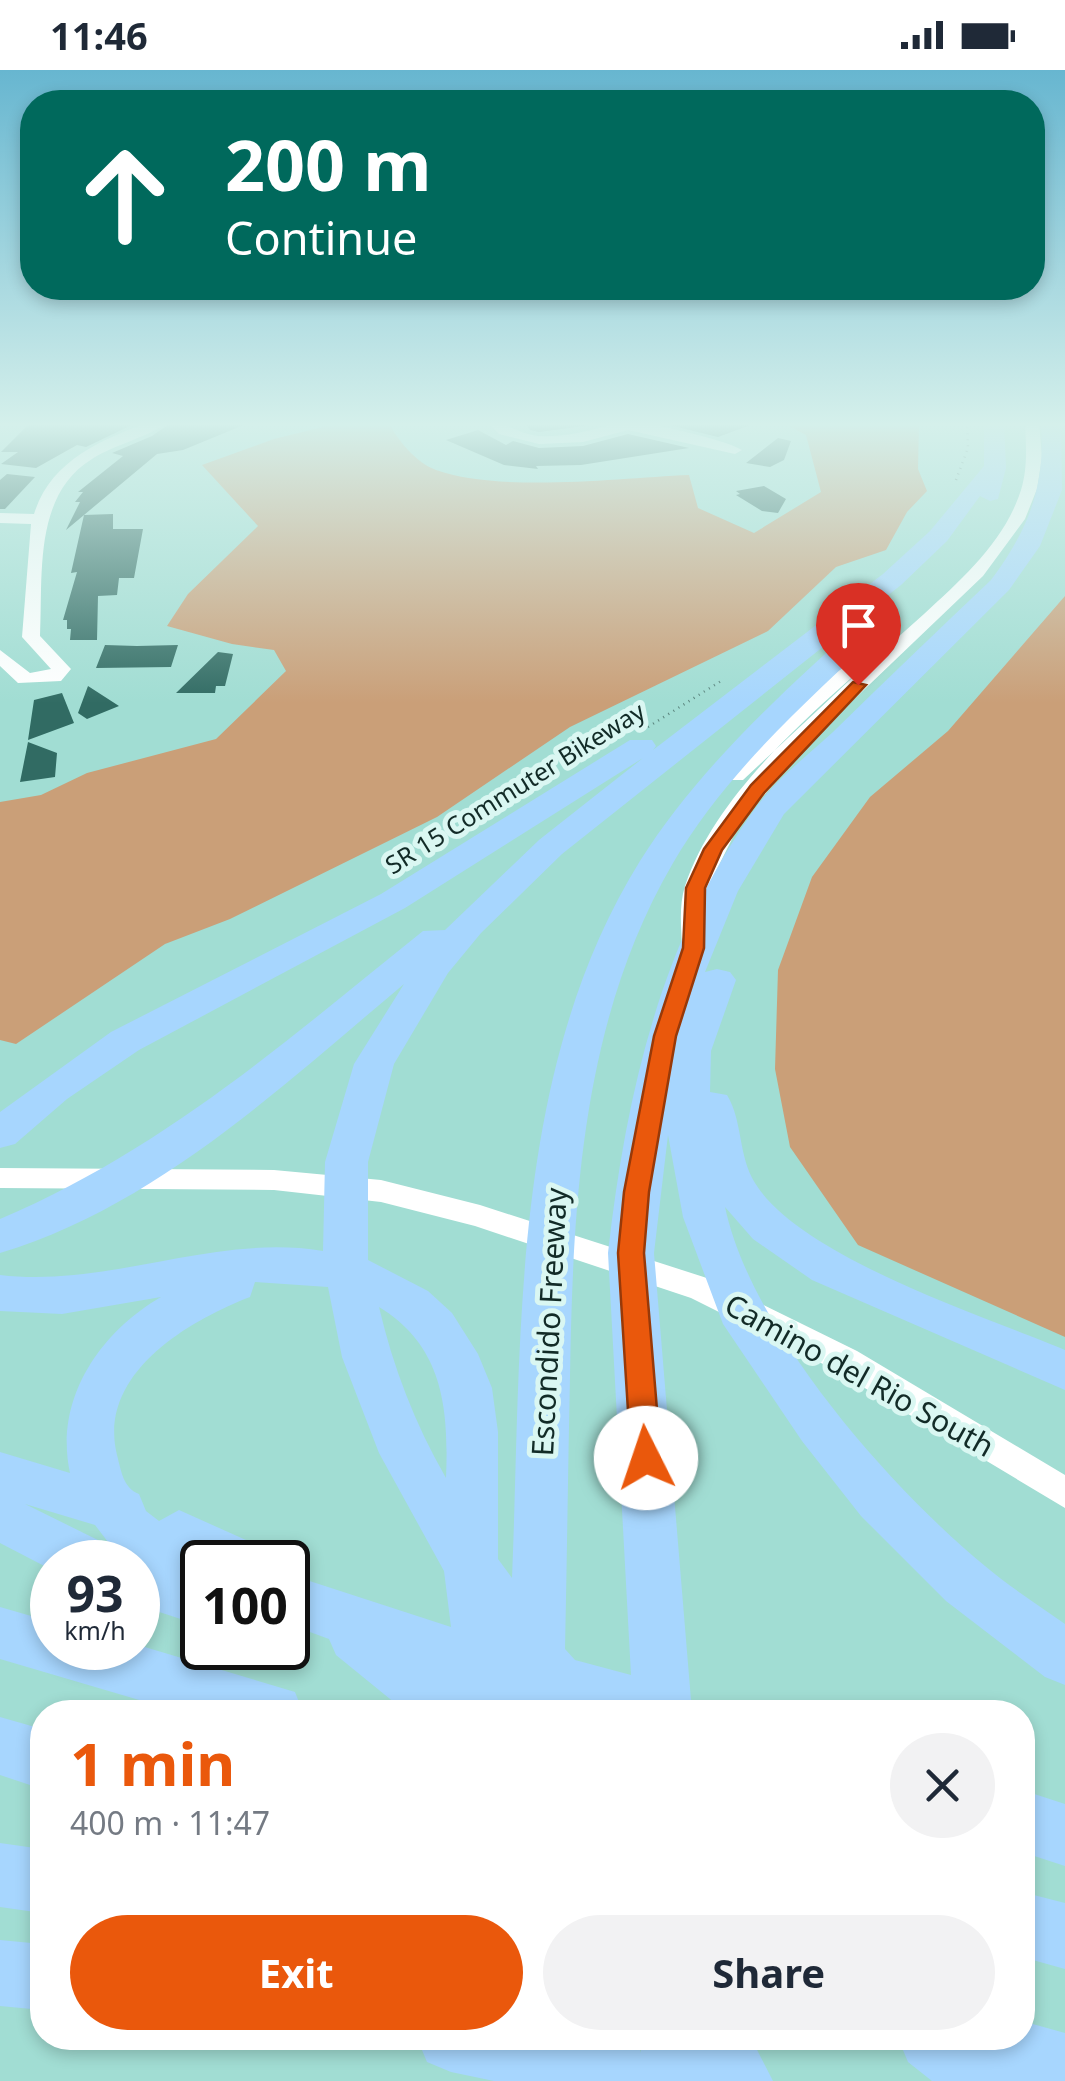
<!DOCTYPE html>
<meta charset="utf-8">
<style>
:root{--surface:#fff;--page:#f2f2f3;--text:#1f2937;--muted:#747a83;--accent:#ea580c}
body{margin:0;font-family:"Noto Sans",sans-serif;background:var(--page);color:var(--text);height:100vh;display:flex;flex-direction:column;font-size:38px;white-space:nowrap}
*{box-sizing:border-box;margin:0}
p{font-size:32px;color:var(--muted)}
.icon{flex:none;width:55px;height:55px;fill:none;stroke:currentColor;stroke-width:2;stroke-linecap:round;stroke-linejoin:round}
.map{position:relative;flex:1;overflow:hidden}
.side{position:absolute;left:30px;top:1630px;width:1005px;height:350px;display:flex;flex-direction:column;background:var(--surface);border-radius:40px;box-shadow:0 5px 15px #0003}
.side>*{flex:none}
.banner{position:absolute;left:20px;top:20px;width:1025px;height:210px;border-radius:40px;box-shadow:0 5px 15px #0003;background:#00695c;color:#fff;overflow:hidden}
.speed{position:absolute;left:30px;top:1470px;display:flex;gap:20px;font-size:50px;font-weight:700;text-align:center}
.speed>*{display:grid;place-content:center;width:130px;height:130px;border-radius:50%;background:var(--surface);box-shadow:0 5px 15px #0003;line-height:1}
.speed small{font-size:25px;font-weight:400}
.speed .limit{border:5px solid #111;border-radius:15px;background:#fff;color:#111}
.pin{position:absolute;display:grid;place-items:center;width:85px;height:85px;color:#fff;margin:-102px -42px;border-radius:50% 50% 50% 0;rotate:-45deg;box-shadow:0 0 10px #0007}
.pin .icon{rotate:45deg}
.me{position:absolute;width:110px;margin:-55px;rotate:356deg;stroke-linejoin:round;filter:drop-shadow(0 0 8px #0008)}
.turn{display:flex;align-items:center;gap:35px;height:210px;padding:0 40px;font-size:45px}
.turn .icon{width:130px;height:130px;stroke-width:2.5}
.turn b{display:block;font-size:70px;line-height:85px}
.round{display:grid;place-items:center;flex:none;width:105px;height:105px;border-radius:52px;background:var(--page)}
.head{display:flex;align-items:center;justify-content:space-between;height:170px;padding:0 40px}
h1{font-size:60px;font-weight:700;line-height:75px;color:var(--accent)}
.primary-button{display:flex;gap:20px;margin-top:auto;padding:20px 40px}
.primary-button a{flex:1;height:115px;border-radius:60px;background:var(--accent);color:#fff;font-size:40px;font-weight:700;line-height:115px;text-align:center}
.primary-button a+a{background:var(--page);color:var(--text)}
.status{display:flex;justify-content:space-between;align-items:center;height:70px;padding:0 50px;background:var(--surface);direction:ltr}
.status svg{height:28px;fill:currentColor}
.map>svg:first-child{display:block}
.green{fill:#ca9f78}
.building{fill:#316b63}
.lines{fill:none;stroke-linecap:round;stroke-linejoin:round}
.path{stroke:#5a847d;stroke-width:2.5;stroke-dasharray:1 5;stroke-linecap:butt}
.minor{fill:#fff;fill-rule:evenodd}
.highway{fill:#a7d6fe;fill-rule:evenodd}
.route{fill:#ea580c;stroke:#983908;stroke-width:2.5}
.labels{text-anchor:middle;stroke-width:10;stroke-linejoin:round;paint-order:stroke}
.far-street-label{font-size:25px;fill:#122b27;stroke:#daf7f2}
.street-label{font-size:30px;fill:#122b27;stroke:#daf7f2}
</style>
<div class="status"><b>11:46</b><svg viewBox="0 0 49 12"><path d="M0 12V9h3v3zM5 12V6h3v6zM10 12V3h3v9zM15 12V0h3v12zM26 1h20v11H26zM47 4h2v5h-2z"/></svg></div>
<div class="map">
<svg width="1065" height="2011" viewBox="0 0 1065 2011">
<rect width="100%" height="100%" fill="#a1ddd3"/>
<path class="green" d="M343 352H388C398 370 415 392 436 400 501 423 618 408 689 405L698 438 754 463 821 422 806 365 782 352H919L918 399 927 421 907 442 886 480 836 497 768 561 570 657 437 747 230 849 165 874 16 974 0 970V732L41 725 87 703 216 669 286 601 274 580 232 574 167 556 188 524 258 456 202 395 274 369Z
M1065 526V1267L858 1175 790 1077 775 999 778 900 812 807 870 727 948 661Z"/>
<path class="building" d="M31 352H138L86 377 77 375 36 398 1 394 18 382H1Z
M172 352H251L183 380 157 384 84 445 113 444V459H143L134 508H119L117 525 98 526 97 570H70L71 559H67V550H63L77 502 71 503 84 445 66 460 80 432H75L83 422H78L123 386 112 383 152 366Z
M524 352H594L599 354 539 362 530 360Z
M657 352H752L753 354 718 367Z
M478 360 506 375 513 371 539 378 583 376 628 364 689 378 581 395 536 396 538 399 504 395 446 370Z
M778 368 791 371 784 390 770 397 746 393Z
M7 404 35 407 5 439H0V410Z
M764 416 786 429 778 443 762 441 736 425 740 424 736 421Z
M105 575 137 576 178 575 171 597 96 598Z
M218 582 233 584 225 616H216L215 623H176Z
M88 616 119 636 87 649 78 643Z
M62 623 74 653 28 670 34 630Z
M28 672 57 683 55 707 20 712Z"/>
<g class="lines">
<path class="path" d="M956 410 968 378 967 352
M648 657 721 611"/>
<path class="minor" d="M148 352H168C147 368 115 374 92 389 33 425 43 506 40 566L71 599 61 611 18 613 0 596V580L30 603 51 599 22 567 31 454 0 453V443L34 444C51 390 100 371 148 352Z
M487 352C506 352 519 364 539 366 570 368 595 358 624 352 637 349 728 370 742 380L735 384 628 360 583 372 539 374 499 364Z
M1025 352H1039L1042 387 1037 419 1025 449 983 506 824 658 741 751 709 815 706 876 703 881H685L682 876C681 856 679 835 685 816 721 708 843 618 924 544 962 509 1005 471 1021 420 1028 397 1026 375 1025 352Z
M858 586 868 592 865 596 743 710H727L724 705 727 700 807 625Z
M0 1098 274 1100 381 1110 480 1135 713 1210 857 1281 1065 1405V1438L833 1299 691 1228 475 1156 381 1132 274 1120 0 1118Z"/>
<path class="highway" d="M984 352H1004L1006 398 998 429 990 431 980 426 947 471 901 515 562 784 481 863 448 903 394 994 368 1092V1190L428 1221 452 1243 478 1284 492 1318 498 1362V1489L512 1508C522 1269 509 1002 640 791 699 697 785 620 867 546H885L889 552 885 558C809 629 726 702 673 793 582 949 573 1130 570 1306 568 1397 567 1488 565 1579L575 1590 631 1605 608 1183C626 1024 661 868 757 736 777 709 808 685 833 662 885 611 938 560 991 510 1029 459 1046 415 1041 352H1061L1062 420 1040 476 1009 520 784 744 738 821 705 902 717 899 730 902 736 910 711 981 710 1022 727 1025C743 1051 738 1086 755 1113 800 1187 984 1246 1065 1280V1320L812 1210 753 1169 725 1137C751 1260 889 1417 985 1496 1010 1517 1038 1535 1065 1554V1615L1045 1607 946 1531 861 1446 802 1371 723 1254 683 1147 668 1065 654 1183 692 1642H406L336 1585 329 1569 288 1554V1504L451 1557 444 1501 379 1383 342 1287 328 1217 255 1212 250 1227C188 1251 97 1304 117 1385 121 1400 123 1418 139 1424L146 1441 159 1451 179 1440 257 1475 265 1492H202V1556L138 1535V1492H119L128 1489 111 1476 95 1455 25 1434 108 1475 116 1492H52V1500L0 1473V1382L70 1403C54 1330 99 1263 161 1227L62 1244 0 1241V1205C110 1218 214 1163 323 1181L325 1092 354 994 404 914C282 1016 156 1136 0 1183V1149C164 1079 286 971 423 861L445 860 539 770 643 688 405 838 139 980 67 1029 15 1074 0 1078V1042L111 962 381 824 630 670H652L656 676 653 680 883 504 930 461 984 396ZM379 1237C443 1276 449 1338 446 1408 415 1354 393 1297 379 1237Z
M0 1537 52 1552V1578L138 1575 295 1622 303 1642H180L0 1589Z
M0 1647 42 1659V1719L0 1705Z
M1022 1720 1065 1734V1796L1022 1782Z
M0 1773 42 1779V1843L0 1837Z
M1022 1822 1065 1833V1899L1022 1887Z
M0 1870 42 1874V1940L0 1936Z
M1022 1951 1065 1963V2011H932L908 1992 898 1968H1022Z
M417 1968H617L639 1976 641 1983V1968H751L773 2011H494L451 2002 427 1992Z"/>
</g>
<linearGradient id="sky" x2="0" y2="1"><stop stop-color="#67b6d0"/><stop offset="0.56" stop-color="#d5f0eb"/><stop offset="1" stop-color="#d5f0eb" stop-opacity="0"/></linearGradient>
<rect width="1065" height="633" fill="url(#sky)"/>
<path class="route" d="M853 612 866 615 764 723 722 780 705 818 704 878 676 966 649 1122 644 1183 661 1388 656 1397 646 1401 636 1397 631 1388 618 1183 624 1122 654 966 683 878 686 818 704 779 751 715Z"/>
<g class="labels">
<g class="far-street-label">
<text transform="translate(515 718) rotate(-32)" y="9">SR 15 Commuter Bikeway</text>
</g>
<g class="street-label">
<text transform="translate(550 1252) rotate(-87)" y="10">Escondido Freeway</text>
<text transform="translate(859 1306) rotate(29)" y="10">Camino del Rio South</text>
</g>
</g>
</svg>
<div class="speed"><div>93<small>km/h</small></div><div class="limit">100</div></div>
<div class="pin" style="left:858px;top:615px;background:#d93025"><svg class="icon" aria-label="arrive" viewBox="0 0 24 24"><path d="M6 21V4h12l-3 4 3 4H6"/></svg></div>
<svg class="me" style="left:646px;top:1388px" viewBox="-20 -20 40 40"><circle r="19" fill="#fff"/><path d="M0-13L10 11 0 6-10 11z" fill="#ea580c"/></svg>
<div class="banner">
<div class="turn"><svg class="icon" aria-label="ahead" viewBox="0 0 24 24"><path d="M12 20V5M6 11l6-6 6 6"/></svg><div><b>200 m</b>Continue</div></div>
</div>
<section class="side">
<div class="head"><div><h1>1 min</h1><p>400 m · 11:47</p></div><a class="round"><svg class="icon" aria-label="close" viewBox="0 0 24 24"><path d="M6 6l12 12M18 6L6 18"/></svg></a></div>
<div class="primary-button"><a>Exit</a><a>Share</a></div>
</section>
</div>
